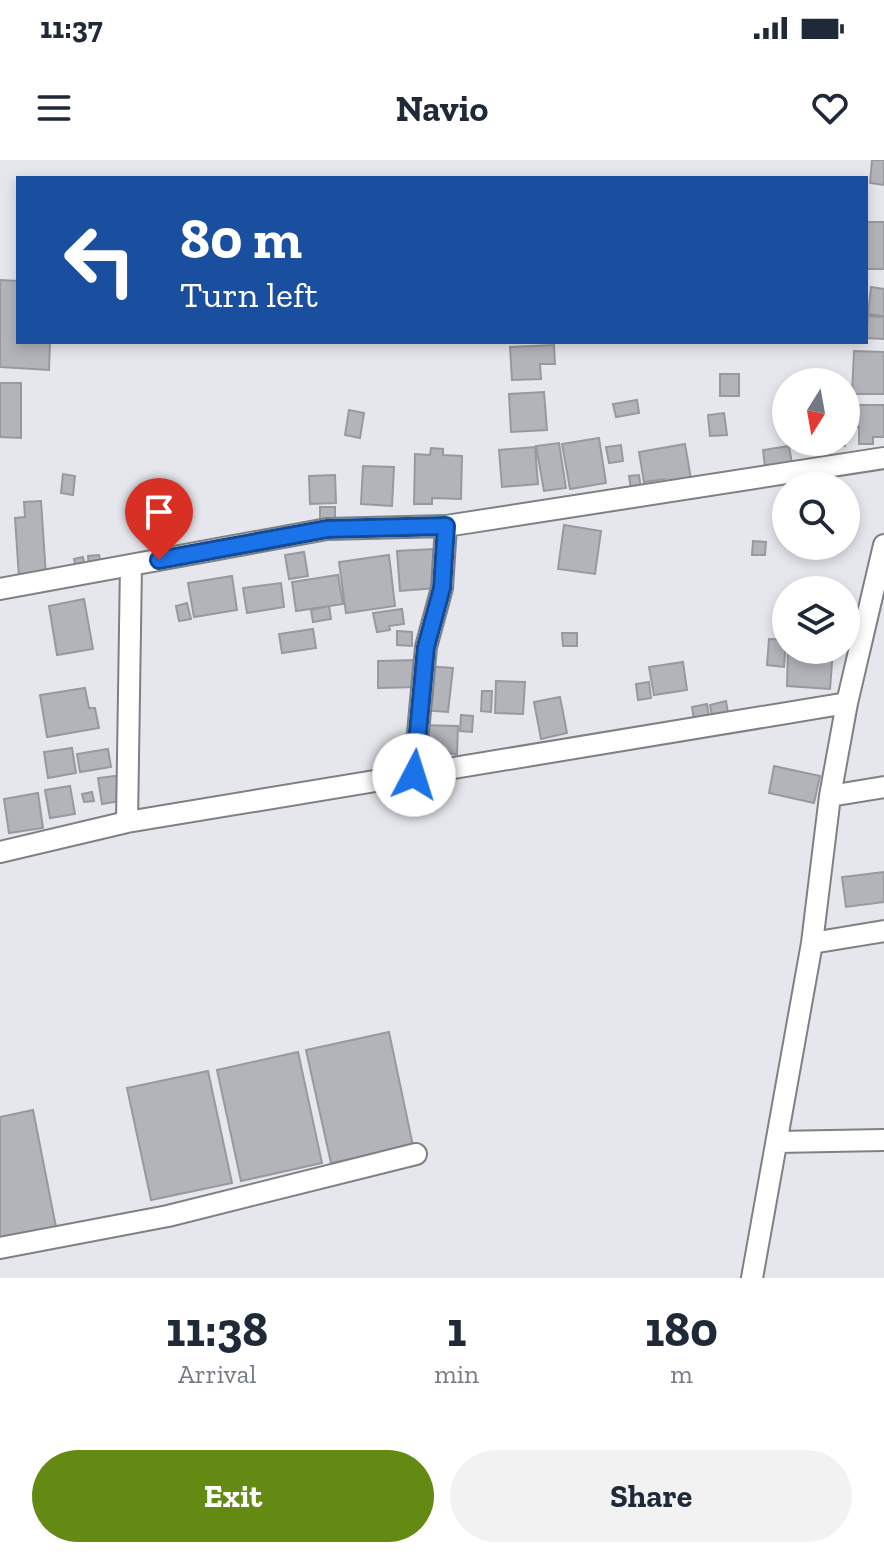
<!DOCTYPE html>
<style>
:root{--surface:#fff;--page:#f2f2f3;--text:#1f2937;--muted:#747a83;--accent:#648a13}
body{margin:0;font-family:"Zilla Slab",serif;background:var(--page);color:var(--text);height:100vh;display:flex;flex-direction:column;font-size:30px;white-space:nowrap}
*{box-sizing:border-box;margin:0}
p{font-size:26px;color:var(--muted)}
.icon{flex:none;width:44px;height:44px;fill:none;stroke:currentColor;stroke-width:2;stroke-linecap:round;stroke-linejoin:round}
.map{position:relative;height:1118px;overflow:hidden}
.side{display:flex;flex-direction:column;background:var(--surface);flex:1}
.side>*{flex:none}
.hud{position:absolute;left:16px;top:16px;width:852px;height:168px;border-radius:0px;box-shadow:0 4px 12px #0003;background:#1a4fa0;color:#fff;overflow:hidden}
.needle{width:52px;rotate:191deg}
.controls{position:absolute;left:772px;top:208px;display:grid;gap:16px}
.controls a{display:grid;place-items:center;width:88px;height:88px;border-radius:50%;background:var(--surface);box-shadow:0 4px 12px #0003;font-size:40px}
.pin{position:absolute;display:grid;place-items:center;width:68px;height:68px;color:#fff;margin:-82px -34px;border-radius:50% 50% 50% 0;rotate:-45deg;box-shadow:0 0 8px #0007}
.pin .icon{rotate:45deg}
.me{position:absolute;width:88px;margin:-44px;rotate:5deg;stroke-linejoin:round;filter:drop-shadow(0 0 6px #0008)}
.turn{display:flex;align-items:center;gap:28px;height:168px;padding:0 32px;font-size:36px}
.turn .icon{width:104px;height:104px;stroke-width:2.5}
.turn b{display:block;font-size:56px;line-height:68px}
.eta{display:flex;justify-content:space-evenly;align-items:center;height:136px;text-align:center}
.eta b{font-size:48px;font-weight:700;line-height:56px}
.primary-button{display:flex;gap:16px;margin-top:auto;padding:16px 32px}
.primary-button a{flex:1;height:92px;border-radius:48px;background:var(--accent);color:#fff;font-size:32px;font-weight:700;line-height:92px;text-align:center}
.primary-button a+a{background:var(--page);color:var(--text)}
.status{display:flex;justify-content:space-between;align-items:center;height:56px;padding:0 40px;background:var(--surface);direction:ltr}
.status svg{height:22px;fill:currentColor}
header{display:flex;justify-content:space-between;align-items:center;height:104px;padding:0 32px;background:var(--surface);font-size:36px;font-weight:700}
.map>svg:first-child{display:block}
.building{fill:#b2b4b9;stroke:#98999e;stroke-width:2}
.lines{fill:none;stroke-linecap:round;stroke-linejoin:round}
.minor-casing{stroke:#7e8084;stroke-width:24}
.minor{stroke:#fff;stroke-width:20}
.route-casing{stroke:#114b97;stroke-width:20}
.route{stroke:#1a73e8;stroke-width:14}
</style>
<div class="status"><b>11:37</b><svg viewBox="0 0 49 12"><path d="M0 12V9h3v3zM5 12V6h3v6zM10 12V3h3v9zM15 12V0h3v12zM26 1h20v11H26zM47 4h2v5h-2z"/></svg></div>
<header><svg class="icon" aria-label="menu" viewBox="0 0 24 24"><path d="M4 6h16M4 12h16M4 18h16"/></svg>Navio<svg class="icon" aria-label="heart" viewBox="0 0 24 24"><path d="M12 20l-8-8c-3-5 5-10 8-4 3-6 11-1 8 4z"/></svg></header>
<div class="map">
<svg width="884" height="1118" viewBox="0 0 884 1118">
<rect width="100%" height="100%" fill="#e5e7ec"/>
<path class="building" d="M872 0H884V25L870 23Z
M866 62H884V109H866Z
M0 120 18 121V182H50L49 210 0 207Z
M871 127 884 129V156L868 154Z
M868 156 884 157V179L866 178Z
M554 185 555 204H540L541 219 512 220 510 187Z
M854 191 884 192V234H852Z
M720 214H739V236H720Z
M0 223H21V278L0 277Z
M544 232 547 270 511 272 509 234Z
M637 240 639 253 616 257 613 244Z
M854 245H884V277H873V284H859V267H854Z
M349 250 364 253 360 278 345 275Z
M724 253 727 275 710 276 708 255Z
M599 278 606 323 570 329 562 284Z
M823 282H845V286L823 287Z
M559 283 566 328 544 331 536 286Z
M685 284 691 319 665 323 664 319 644 322 639 292Z
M621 285 623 301 609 303 606 287Z
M789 286 792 304 765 307 763 290Z
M535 287 538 324 502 327 499 290Z
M431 288 443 289V295L462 296 461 339 432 338V344H414L415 294 430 295Z
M363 306 394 307 392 346 361 344Z
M63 314 75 316 73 335 61 333Z
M335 315 336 343 310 344 309 316Z
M639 315 641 329 631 330 629 316Z
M41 341 46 416 19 418 15 358 25 357 24 342Z
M320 347H335V362H320Z
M564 365 601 371 595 414 558 409Z
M753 381 766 382 765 395H752Z
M433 389 436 428 400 431 397 391Z
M304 392 308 416 289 419 285 395Z
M99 395 101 405 89 407 88 396Z
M389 395 395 446 346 453 339 402Z
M83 397 85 408 76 409 74 399Z
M338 415 343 444 296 451 292 422Z
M232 416 237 450 194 457 188 423Z
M281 423 284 447 247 453 243 428Z
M84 439 93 489 57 495 49 446Z
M187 443 191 459 179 461 176 446Z
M329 446 331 459 313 462 311 450Z
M402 449 404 464 389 466 390 470 377 472 373 453Z
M313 469 316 488 282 493 279 474Z
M397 471 412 472V486L397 485Z
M562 473H577V486H563Z
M769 479 786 480 784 507 767 505Z
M788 490H833L830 529 787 526Z
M418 500 419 527 378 528V501Z
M683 502 687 530 654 535 649 507Z
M426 506 453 508 448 552 422 550Z
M496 521 525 522 523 554 495 553Z
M649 522 651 538 638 540 636 524Z
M85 528 89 548H95L99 568 47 577 40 535Z
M482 531H492L491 552 481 551Z
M560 537 567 573 541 579 534 542Z
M726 541 728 553 712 556 710 545Z
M707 544 709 556 694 559 692 547Z
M461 555 473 556 472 572 460 571Z
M419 565 458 566 457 594 435 593V604H423Z
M72 588 76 613 48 618 44 592Z
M108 589 111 607 80 612 77 594Z
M774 606 820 616 814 643 769 633Z
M122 615 126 640 102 644 98 618Z
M70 626 75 654 50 658 45 630Z
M92 632 94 641 84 642 82 634Z
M38 633 43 668 9 673 4 639Z
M884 712V742L846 747 842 717Z
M389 872 413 986 331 1003 306 890Z
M298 892 322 1003 241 1021 217 910Z
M208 911 232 1023 151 1040 127 928Z
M33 950 56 1067 0 1078V957Z"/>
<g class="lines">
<defs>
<path id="minor" d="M0 429 327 369 446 366 884 298
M414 615 426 487 442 428 446 366
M830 636 884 627
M127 662 131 405
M0 692 127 662 847 543
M812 783 884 771
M777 982 884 980
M0 1088 168 1056 416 994
M752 1118 812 783 830 636 847 543 884 385"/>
</defs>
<use href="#minor" class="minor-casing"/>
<use href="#minor" class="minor"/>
</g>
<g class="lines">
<defs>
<path id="route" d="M159 400 327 369 446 366 442 428 426 487 414 615"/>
</defs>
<use href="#route" class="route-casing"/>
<use href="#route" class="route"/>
</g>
</svg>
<div class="controls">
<a><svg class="needle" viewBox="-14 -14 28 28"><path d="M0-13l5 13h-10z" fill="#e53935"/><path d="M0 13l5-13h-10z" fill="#747a83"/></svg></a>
<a><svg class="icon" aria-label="search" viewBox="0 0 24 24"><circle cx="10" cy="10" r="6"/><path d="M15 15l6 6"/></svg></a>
<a><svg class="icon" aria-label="layers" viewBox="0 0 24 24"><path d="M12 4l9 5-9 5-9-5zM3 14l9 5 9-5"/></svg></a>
</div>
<div class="pin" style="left:159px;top:400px;background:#d93025"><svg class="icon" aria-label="arrive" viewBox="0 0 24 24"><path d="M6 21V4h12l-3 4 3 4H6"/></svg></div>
<svg class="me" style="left:414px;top:615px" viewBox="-20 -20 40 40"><circle r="19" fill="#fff"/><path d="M0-13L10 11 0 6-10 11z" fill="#1a73e8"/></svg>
<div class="hud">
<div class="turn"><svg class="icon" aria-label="left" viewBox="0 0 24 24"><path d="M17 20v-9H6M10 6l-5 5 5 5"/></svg><div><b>80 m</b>Turn left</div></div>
</div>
</div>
<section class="side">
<div class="eta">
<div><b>11:38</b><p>Arrival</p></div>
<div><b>1</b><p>min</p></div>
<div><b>180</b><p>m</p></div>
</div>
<div class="primary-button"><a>Exit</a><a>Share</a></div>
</section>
